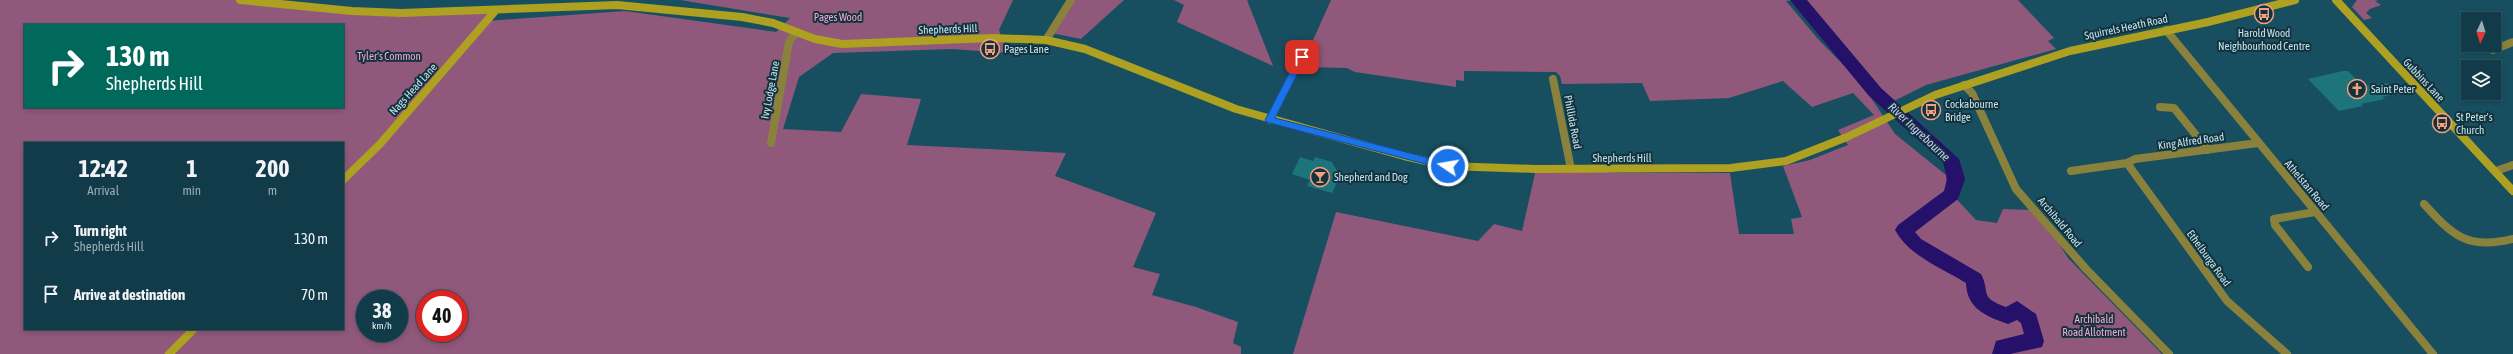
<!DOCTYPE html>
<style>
:root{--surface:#113b48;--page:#1a424f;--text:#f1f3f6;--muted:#9cadb4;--line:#305560}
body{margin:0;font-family:"Asap Condensed",sans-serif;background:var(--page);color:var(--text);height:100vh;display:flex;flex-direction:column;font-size:15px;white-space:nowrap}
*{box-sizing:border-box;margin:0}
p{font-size:13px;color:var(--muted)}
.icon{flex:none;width:22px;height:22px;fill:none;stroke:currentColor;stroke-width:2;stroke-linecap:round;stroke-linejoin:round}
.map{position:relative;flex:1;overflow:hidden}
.drawer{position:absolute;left:24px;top:142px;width:320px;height:188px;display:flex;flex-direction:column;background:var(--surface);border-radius:0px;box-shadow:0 2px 6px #0003,0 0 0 1px var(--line)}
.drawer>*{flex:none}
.top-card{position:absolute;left:24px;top:24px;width:320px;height:84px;border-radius:0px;box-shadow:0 2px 6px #0003,0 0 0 1px var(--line);background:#00695c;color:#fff;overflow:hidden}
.needle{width:26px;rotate:184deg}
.controls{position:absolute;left:2461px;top:12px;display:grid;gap:8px}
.controls a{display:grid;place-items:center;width:40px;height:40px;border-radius:0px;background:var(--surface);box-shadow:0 2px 6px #0003,0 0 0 1px var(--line);font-size:20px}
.speed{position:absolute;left:356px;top:290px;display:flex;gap:8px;font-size:20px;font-weight:700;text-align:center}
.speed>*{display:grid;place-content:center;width:52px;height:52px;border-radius:50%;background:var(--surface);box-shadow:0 2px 6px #0003,0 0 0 1px var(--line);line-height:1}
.speed small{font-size:10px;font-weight:400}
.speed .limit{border:6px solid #d22;background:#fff;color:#111}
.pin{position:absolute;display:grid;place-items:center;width:34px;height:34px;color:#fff;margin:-17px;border-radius:8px;box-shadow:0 2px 6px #0006}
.me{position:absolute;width:44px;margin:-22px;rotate:282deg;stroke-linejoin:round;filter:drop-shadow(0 0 3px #0008)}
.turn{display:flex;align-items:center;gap:14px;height:84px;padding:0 16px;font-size:18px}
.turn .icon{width:52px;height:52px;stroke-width:2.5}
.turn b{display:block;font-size:28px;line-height:34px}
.eta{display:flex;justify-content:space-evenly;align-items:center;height:68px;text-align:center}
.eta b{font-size:24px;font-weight:700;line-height:28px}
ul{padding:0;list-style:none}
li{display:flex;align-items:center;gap:12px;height:56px;padding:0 16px}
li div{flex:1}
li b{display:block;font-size:15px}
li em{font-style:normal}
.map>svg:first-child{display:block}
.green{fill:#90587b;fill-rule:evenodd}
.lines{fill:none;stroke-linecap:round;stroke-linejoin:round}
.river{fill:#25106a;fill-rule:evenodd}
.building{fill:#1d747a}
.street{stroke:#89813c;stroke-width:8}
.secondary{stroke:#aea021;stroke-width:8}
.route{fill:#1a73e8;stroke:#114b97}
.labels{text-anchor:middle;stroke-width:4;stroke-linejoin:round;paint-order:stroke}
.park-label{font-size:11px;fill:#f4aad7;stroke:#14323c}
.street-label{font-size:11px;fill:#c3e5f1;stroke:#14323c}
.poi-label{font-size:11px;fill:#c3e5f1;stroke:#14323c;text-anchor:start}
.water-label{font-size:12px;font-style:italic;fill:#c9cbfd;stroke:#14323c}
</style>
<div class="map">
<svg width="2513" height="354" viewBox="0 0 2513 354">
<rect width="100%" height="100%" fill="#174f60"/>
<path class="green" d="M0 0H254L344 10H496L487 21 625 11 776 32 790 18 680 0H1013L999 30 1007 53 952 49 833 53 799 77 783 129 841 132 861 94 921 99 907 145 1066 153 1055 176 1156 213 1133 267 1160 274 1152 295 1196 307 1238 322 1233 343 1241 347V354H0ZM25 25H343V107H25ZM25 143H343V329H25ZM365 299H399V333H365ZM425 299H459V333H425Z
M1071 0H1124L1081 39 1051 33Z
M1174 0H1247L1273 66 1177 22 1184 5Z
M1331 0H2018L2054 38 2048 41 2056 49 1926 85 1888 104 1875 92 1798 0 1786 1 1818 39 1862 84 1895 134 1946 175 1948 190 1976 220 1997 223 2003 209 2034 210 2050 229 2068 258 2162 354H1293L1336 212 1478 241 1494 224 1522 231 1536 169H1606L1607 173H1730L1739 234H1794L1791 219 1802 217 1783 166 1810 160 1848 145 1838 130 1874 115 1853 93 1812 107 1783 81 1729 98 1650 101 1642 83 1562 84 1560 76 1556 72 1464 71V81L1456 80V87L1355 72 1347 68 1301 67Z
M2357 0H2378L2375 1 2381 5 2370 9 2366 13 2372 18 2364 20 2352 7Z"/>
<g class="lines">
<path class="river" d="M1790 0H1807L1881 88 1959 159 1965 179 1958 199 1915 232 1921 239 1981 274C1991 293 1978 297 2006 307L2017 301 2036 314 2044 341 2042 347 2010 354H1992L1996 341 2024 334 2021 323 2017 320 2008 324C1986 316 1967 309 1966 283 1942 268 1909 256 1895 230L1898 225 1944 191 1947 179 1943 162 1869 96Z"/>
</g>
<path class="building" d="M2343 71H2348L2363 86 2390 83 2400 93 2382 97 2385 99 2361 104 2363 106 2339 111 2308 79Z
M1300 157 1313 161 1315 157 1332 162 1337 171 1342 172 1332 193 1307 186 1310 180 1292 174Z"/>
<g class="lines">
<path class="street" d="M2166 30 2433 354
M1046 40 1071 0
M2493 50 2513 42
M1553 79 1571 169
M1964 85 1972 93 2016 189 2086 269 2169 354
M2160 107 2174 108 2208 150
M1270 120 1308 44
M771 143 789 42 796 32
M2127 163 2227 301 2287 354
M2071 171 2127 163 2135 159 2258 143
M2496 171 2513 165
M2424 204C2453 236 2468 250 2513 239
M2308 267 2275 225 2274 219 2315 212"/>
<path class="secondary" d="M240 0 352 11 401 13 617 5 742 17 773 23 815 39 842 44 993 38 1046 40 1085 49 1236 109 1404 156 1448 166 1536 169 1731 168 1786 161 1847 137 1935 95 2070 51 2208 22 2295 0
M2336 0 2513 191
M343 180 380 144 496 10
M169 354 194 329"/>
</g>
<path class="route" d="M1299 54 1306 57 1275 118 1448 163 1451 164V169L1448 170 1266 122 1265 120Z"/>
<defs>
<symbol id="bus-ring" viewBox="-11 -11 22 22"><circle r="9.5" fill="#14323c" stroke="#f2a07f" stroke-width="1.5"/><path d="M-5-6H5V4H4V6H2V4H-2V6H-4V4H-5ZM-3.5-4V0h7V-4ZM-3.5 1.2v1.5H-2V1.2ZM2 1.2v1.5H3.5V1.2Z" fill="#f2a07f"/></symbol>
<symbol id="church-ring" viewBox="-11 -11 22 22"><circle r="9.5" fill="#14323c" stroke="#f2a07f" stroke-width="1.5"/><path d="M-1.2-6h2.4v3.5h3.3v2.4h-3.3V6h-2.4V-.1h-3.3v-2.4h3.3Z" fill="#f2a07f"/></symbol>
<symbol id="bar-ring" viewBox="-11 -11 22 22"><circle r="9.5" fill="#14323c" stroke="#f2a07f" stroke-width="1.5"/><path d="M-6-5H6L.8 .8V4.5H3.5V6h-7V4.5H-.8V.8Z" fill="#f2a07f"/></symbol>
</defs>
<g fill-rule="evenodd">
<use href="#bus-ring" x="2253" y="3" width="22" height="22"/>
<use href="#bus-ring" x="979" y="38" width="22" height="22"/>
<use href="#church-ring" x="2346" y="78" width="22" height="22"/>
<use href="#bus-ring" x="1920" y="99" width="22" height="22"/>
<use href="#bus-ring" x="2431" y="112" width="22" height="22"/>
<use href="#bar-ring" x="1309" y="166" width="22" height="22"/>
</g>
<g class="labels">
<g class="park-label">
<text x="838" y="21">Pages Wood</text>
<text x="389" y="60">Tyler's Common</text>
<text x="2094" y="323">Archibald<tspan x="2094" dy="13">Road Allotment</tspan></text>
</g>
<g class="street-label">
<text transform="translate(2126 27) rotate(-12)" y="4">Squirrels Heath Road</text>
<text transform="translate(948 29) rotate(-2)" y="4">Shepherds Hill</text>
<text transform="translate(2424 80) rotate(47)" y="4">Gubbins Lane</text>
<text transform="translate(413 89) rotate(-48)" y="4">Nags Head Lane</text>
<text transform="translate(770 90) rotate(-79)" y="4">Ivy Lodge Lane</text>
<text transform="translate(1573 122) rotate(79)" y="4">Phillida Road</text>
<text transform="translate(2191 141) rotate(-8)" y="4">King Alfred Road</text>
<text x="1622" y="162">Shepherds Hill</text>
<text transform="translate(2307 185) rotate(50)" y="4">Athelstan Road</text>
<text transform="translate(2060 222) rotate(50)" y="4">Archibald Road</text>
<text transform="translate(2209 258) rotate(54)" y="4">Ethelburga Road</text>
</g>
<g class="poi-label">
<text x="2264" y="37" text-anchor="middle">Harold Wood<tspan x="2264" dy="13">Neighbourhood Centre</tspan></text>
<text x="1004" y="53">Pages Lane</text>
<text x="2371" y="93">Saint Peter</text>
<text x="1945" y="108">Cockabourne<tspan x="1945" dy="13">Bridge</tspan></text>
<text x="2456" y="121">St Peter's<tspan x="2456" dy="13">Church</tspan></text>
<text x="1334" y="181">Shepherd and Dog</text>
</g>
<g class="water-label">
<text transform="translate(1919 132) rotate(43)" y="4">River Ingrebourne</text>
</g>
</g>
</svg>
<div class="controls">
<a><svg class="needle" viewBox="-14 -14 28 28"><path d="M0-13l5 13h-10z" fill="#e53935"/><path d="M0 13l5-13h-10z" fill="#9cadb4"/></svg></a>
<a><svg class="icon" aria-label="layers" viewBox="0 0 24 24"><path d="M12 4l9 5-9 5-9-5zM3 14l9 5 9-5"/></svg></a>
</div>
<div class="speed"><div>38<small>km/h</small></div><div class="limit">40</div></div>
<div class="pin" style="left:1302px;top:57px;background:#d93025"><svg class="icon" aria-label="arrive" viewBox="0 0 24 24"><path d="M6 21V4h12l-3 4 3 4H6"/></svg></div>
<svg class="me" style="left:1448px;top:166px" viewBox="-20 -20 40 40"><circle r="17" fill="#1a73e8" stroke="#fff" stroke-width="3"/><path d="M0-11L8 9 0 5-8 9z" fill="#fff"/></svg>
<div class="top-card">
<div class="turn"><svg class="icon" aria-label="right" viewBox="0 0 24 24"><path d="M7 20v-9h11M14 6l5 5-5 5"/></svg><div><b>130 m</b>Shepherds Hill</div></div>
</div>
<section class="drawer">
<div class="eta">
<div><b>12:42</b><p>Arrival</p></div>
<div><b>1</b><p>min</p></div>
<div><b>200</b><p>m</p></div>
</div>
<ul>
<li><svg class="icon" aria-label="right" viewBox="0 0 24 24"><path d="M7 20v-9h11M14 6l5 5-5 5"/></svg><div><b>Turn right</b><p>Shepherds Hill</p></div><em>130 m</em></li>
<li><svg class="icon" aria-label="arrive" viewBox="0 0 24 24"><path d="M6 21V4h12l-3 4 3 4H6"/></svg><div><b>Arrive at destination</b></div><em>70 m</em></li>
</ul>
</section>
</div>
